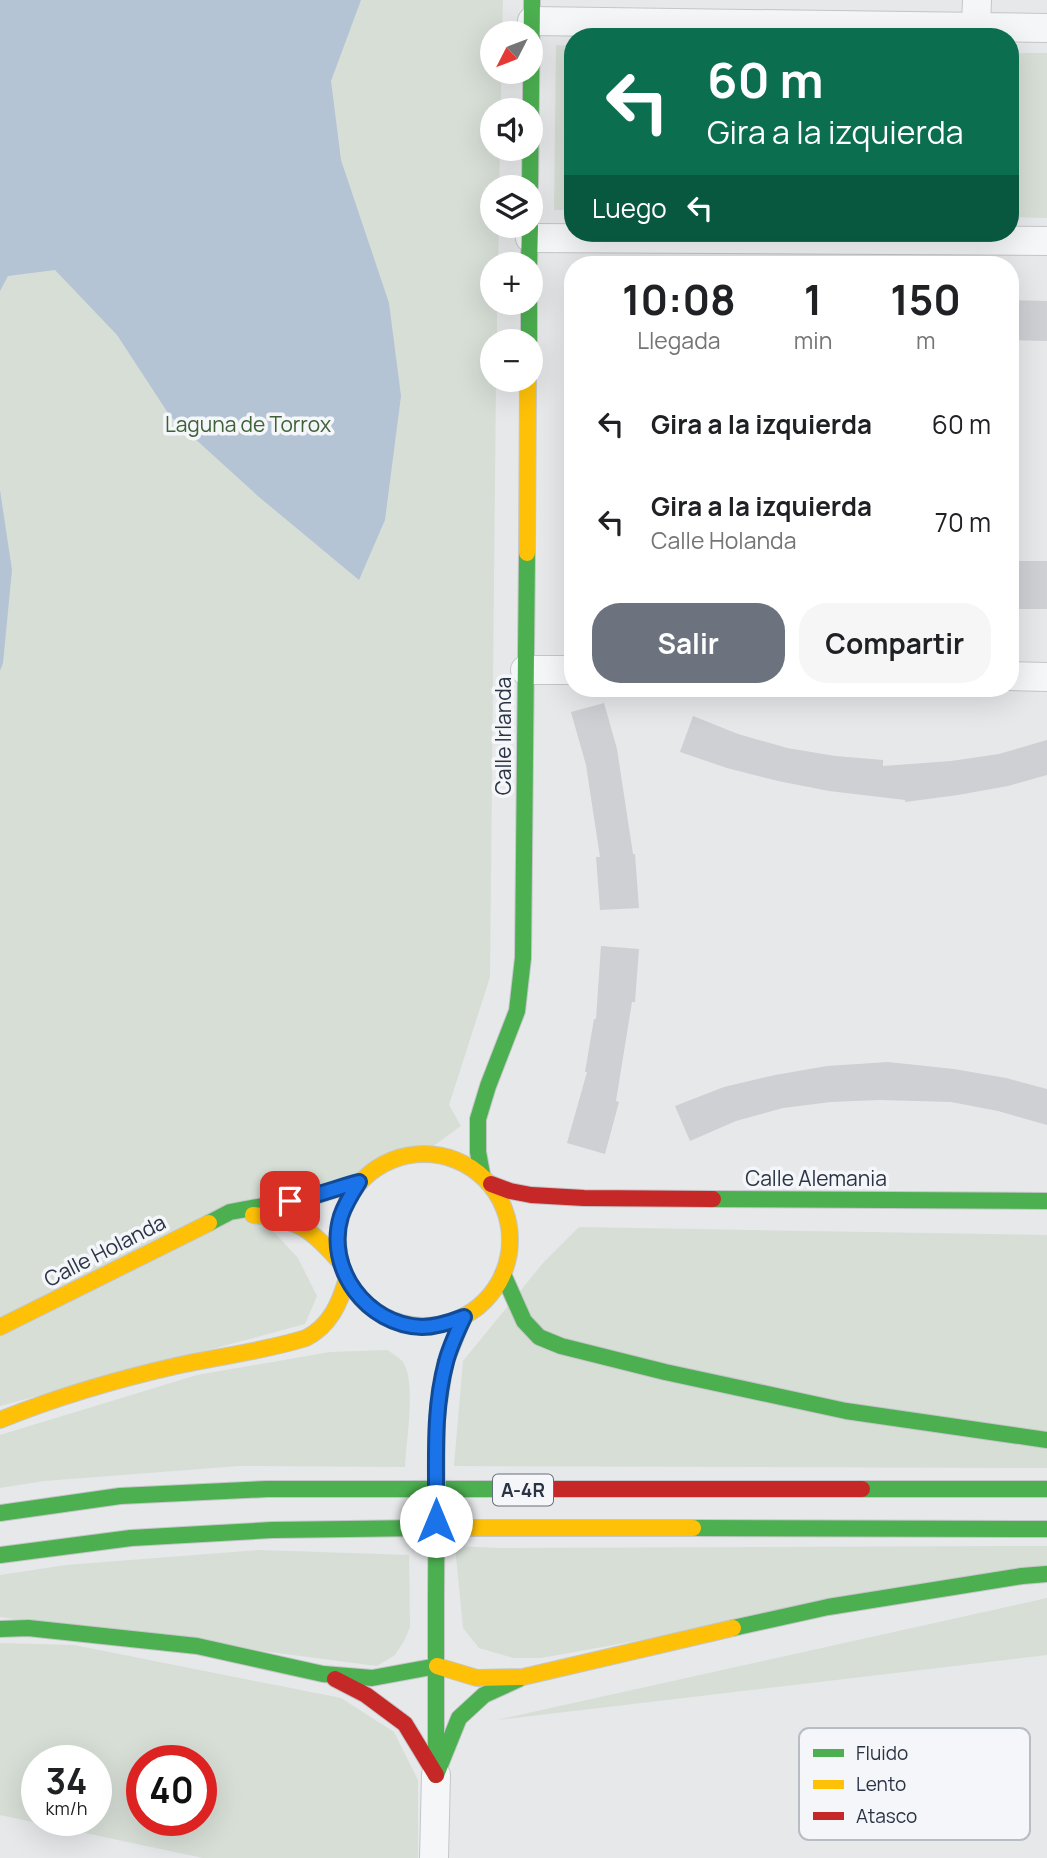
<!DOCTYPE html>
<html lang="es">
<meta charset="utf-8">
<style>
:root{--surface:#fff;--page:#f6f6f6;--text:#202124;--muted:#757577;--accent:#6c737f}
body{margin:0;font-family:Manrope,sans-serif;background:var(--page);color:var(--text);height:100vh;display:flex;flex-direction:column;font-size:26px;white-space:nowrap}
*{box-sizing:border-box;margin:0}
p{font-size:23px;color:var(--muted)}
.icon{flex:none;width:38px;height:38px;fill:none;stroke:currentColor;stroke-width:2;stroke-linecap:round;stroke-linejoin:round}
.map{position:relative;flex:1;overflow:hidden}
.side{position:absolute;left:564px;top:256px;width:455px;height:441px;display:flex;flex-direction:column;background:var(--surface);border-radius:28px;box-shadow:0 7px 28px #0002}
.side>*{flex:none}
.guide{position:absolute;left:564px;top:28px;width:455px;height:214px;border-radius:28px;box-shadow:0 7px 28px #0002;background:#0b6e4f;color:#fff;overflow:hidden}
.needle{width:46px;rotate:228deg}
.tools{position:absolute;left:480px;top:21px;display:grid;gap:14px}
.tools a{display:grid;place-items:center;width:63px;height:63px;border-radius:50%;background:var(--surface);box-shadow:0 7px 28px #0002;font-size:35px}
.speed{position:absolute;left:21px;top:1745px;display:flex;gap:14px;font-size:35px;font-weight:700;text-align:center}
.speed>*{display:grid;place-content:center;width:91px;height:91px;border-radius:50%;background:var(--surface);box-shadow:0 7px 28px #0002;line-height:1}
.speed small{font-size:18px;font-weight:400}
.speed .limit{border:10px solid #d22;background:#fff;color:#111}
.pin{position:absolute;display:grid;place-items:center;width:60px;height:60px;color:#fff;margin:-30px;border-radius:14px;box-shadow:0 4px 10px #0006}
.me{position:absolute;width:77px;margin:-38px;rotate:0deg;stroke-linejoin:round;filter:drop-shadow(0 0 5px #0008)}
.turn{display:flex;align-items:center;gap:24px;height:147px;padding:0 28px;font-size:32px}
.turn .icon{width:91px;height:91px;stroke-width:2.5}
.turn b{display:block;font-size:49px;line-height:60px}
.then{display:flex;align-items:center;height:66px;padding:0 28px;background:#0003;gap:14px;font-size:26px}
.eta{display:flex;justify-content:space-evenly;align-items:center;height:119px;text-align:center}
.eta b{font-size:42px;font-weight:700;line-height:49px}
.action{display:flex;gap:14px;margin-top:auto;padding:14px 28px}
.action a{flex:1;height:80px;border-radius:28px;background:var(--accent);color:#fff;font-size:28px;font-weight:700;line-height:80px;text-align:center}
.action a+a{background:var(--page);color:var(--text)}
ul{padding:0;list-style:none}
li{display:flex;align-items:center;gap:21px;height:98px;padding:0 28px}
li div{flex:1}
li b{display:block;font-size:26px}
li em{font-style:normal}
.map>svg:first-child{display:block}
.green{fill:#d6ded6;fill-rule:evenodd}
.water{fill:#b4c4d5}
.building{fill:#ced0d3}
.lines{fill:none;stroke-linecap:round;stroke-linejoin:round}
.street-casing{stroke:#c4c6c8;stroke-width:30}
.fast-casing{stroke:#c4c6c8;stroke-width:18}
.slow-casing{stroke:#c4c6c8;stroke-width:18}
.jam-casing{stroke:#c4c6c8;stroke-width:18}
.street{stroke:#f5f6f7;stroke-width:28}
.fast{stroke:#4caf50;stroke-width:16}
.slow{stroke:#ffc107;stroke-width:16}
.jam{stroke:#c62828;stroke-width:16}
.fast-bridge-casing{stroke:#c4c6c8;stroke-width:18;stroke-linecap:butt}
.fast-bridge{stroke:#4caf50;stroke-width:16}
.route-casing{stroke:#114b97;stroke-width:18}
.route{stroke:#1a73e8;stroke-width:12}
.labels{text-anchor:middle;stroke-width:7;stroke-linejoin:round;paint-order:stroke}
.shield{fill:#f4f6f9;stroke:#676e7b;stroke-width:2}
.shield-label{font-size:19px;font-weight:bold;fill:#2b3445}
.park-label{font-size:21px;fill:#3f6138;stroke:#f4f6f9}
.street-label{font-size:21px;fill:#2b3445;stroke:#f4f6f9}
.key{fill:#f4f6f9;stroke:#b8bcc3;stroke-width:2}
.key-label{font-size:19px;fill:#2b3445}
</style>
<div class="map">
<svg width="1047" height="1858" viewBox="0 0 1047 1858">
<rect width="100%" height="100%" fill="#e6e8ea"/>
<path class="green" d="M0 0H503L502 33H492V72H501V110H492V149H500L499 187H492V226H499L498 264H492V303H497V341H492V380H496L490 977 449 1105 461 1126 432 1147 387 1167 347 1180 272 1230 298 1258 317 1296 305 1324 0 1406Z
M556 45 572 46V210H554Z
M1010 53H1047V218L1010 217Z
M579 1227 1047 1235V1468L454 1466 463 1361 543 1263Z
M387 1350C393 1354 401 1358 404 1364 416 1385 406 1442 405 1467L239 1466 44 1481 0 1488V1435L197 1375 330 1352Z
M455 1546 498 1548 1047 1546V1567L541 1658H513L479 1648 463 1628Z
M259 1550 409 1555 410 1627 404 1641 395 1655 377 1666 0 1617V1575L66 1565Z
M1047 1598V1655L497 1720Z
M0 1643 74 1645 341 1698 394 1732 418 1780V1858H203L0 1815ZM37 1760H96V1820H37ZM142 1760H201V1820H142Z"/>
<path class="water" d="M0 0H361L331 81 341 160 389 303 401 396 385 520 359 580 259 497 170 416 117 335 55 270 8 276 0 291Z
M0 490 12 570 3 663 0 671Z"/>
<path class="building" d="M1010 300 1047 301V341L1010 340Z
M1010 561H1047V609H1010Z
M604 703 617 749 633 854H635L639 908 600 910 596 857H600L586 765 571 712Z
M693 716 738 734 787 748 835 756 883 760V766L951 761 999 754 1047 740V775L1008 786 958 795 905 802V800L829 791 778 781 727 768 680 752Z
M601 946 639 949 635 1002H632L616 1101 619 1102 605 1154 567 1143 587 1072H585L594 1019H596Z
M888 1062 954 1069 1006 1078 1047 1089V1125L998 1111 951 1102 880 1100 831 1102 783 1108 736 1121 690 1141 675 1106 724 1087 775 1075 827 1066Z"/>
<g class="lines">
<defs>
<path id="street" d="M532 21 1047 28
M976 26 977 0
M530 238 1047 241
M525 670H572
M1010 676 1047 677
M434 1858 436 1775"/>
<path id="fast" d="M530 187 532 0
M529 264 530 226
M529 303V341
M482 1174 478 1152V1119L488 1086 517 1011 523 958 527 553
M713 1199 1047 1201
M209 1223 230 1212 312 1197 359 1182
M503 1274 524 1321 539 1337 561 1346 665 1372 846 1411 1047 1440
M437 1416 445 1364 464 1316
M862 1489H1047
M0 1513 120 1496 267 1489H514
M693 1528 1047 1529
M0 1555 131 1538 272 1530 422 1528
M436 1600V1773
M733 1628 828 1607 1022 1576 1047 1574
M0 1629 28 1628 197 1646 323 1674 372 1678 437 1666
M436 1775 459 1718 484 1695 519 1679"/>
<path id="slow" d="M527 553 528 380
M338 1240a86 86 0 1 1 172 0a86 86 0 1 1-172 0Z
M253 1215C298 1219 311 1229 340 1262
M0 1327 209 1223
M0 1420C59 1396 118 1379 180 1365 221 1356 265 1351 306 1338 330 1326 340 1303 347 1278
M422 1528H693
M437 1666 477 1678 523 1677 733 1628"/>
<path id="jam" d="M491 1184 510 1191 531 1195 584 1198 713 1199
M514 1489H862
M335 1679 366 1695 405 1724 436 1775"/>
</defs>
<use href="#street" class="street-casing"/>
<use href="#fast" class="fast-casing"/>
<use href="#slow" class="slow-casing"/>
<use href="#jam" class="jam-casing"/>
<use href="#street" class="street"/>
<use href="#fast" class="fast"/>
<use href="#slow" class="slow"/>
<use href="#jam" class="jam"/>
<defs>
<path id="fast-bridge" d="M436 1600 437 1416"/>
</defs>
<use href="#fast-bridge" class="fast-bridge-casing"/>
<use href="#fast-bridge" class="fast-bridge"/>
</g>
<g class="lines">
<defs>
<path id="route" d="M290 1201C314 1197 336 1188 359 1182 352 1193 345 1204 341 1216 325 1269 367 1325 422 1327 437 1327 451 1322 464 1317 457 1332 450 1346 446 1362 432 1413 437 1469 436 1521"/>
</defs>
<use href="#route" class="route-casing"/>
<use href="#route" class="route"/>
</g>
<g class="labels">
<rect class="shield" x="493" y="1474.5" width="60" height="31" rx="5"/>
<g class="shield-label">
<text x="523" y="1497">A-4R</text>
</g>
<g class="park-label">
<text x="248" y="432">Laguna de Torrox</text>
</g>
<g class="street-label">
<text transform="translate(504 736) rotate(-90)" y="7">Calle Irlanda</text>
<text x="816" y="1186">Calle Alemania</text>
<text transform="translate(105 1251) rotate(-27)" y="7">Calle Holanda</text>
</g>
</g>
<rect x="799" y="1728" width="231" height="112" rx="10" class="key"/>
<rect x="813" y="1749" width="31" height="8" fill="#4caf50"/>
<rect x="813" y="1780" width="31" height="9" fill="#ffc107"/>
<rect x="813" y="1812" width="31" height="8" fill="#c62828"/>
<g class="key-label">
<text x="856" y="1760">Fluido</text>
<text x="856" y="1791">Lento</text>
<text x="856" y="1823">Atasco</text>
</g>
</svg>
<div class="tools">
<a><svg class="needle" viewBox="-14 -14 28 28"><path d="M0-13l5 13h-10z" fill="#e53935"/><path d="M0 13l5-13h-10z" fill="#757577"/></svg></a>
<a><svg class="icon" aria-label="sound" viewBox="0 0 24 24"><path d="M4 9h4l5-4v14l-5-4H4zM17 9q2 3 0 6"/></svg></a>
<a><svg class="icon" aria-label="layers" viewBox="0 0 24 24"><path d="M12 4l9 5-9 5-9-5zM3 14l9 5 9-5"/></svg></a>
<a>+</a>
<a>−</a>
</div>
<div class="speed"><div>34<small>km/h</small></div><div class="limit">40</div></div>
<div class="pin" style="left:290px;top:1201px;background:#d93025"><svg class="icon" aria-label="arrive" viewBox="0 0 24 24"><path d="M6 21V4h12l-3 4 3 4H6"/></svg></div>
<svg class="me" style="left:436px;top:1521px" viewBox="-20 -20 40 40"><circle r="19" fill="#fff"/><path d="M0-13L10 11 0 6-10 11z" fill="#1a73e8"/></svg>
<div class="guide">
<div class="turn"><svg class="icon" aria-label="left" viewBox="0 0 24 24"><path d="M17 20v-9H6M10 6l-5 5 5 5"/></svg><div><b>60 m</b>Gira a la izquierda</div></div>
<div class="then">Luego<svg class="icon" aria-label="left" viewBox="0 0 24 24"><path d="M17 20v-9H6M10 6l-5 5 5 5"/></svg></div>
</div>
<section class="side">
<div class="eta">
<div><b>10:08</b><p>Llegada</p></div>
<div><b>1</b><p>min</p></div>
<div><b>150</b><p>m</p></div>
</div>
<ul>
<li><svg class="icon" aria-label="left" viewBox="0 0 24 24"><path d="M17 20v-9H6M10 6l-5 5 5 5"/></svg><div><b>Gira a la izquierda</b></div><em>60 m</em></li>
<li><svg class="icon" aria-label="left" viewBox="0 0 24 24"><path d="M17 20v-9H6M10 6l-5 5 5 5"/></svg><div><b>Gira a la izquierda</b><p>Calle Holanda</p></div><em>70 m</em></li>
</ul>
<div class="action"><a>Salir</a><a>Compartir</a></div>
</section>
</div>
